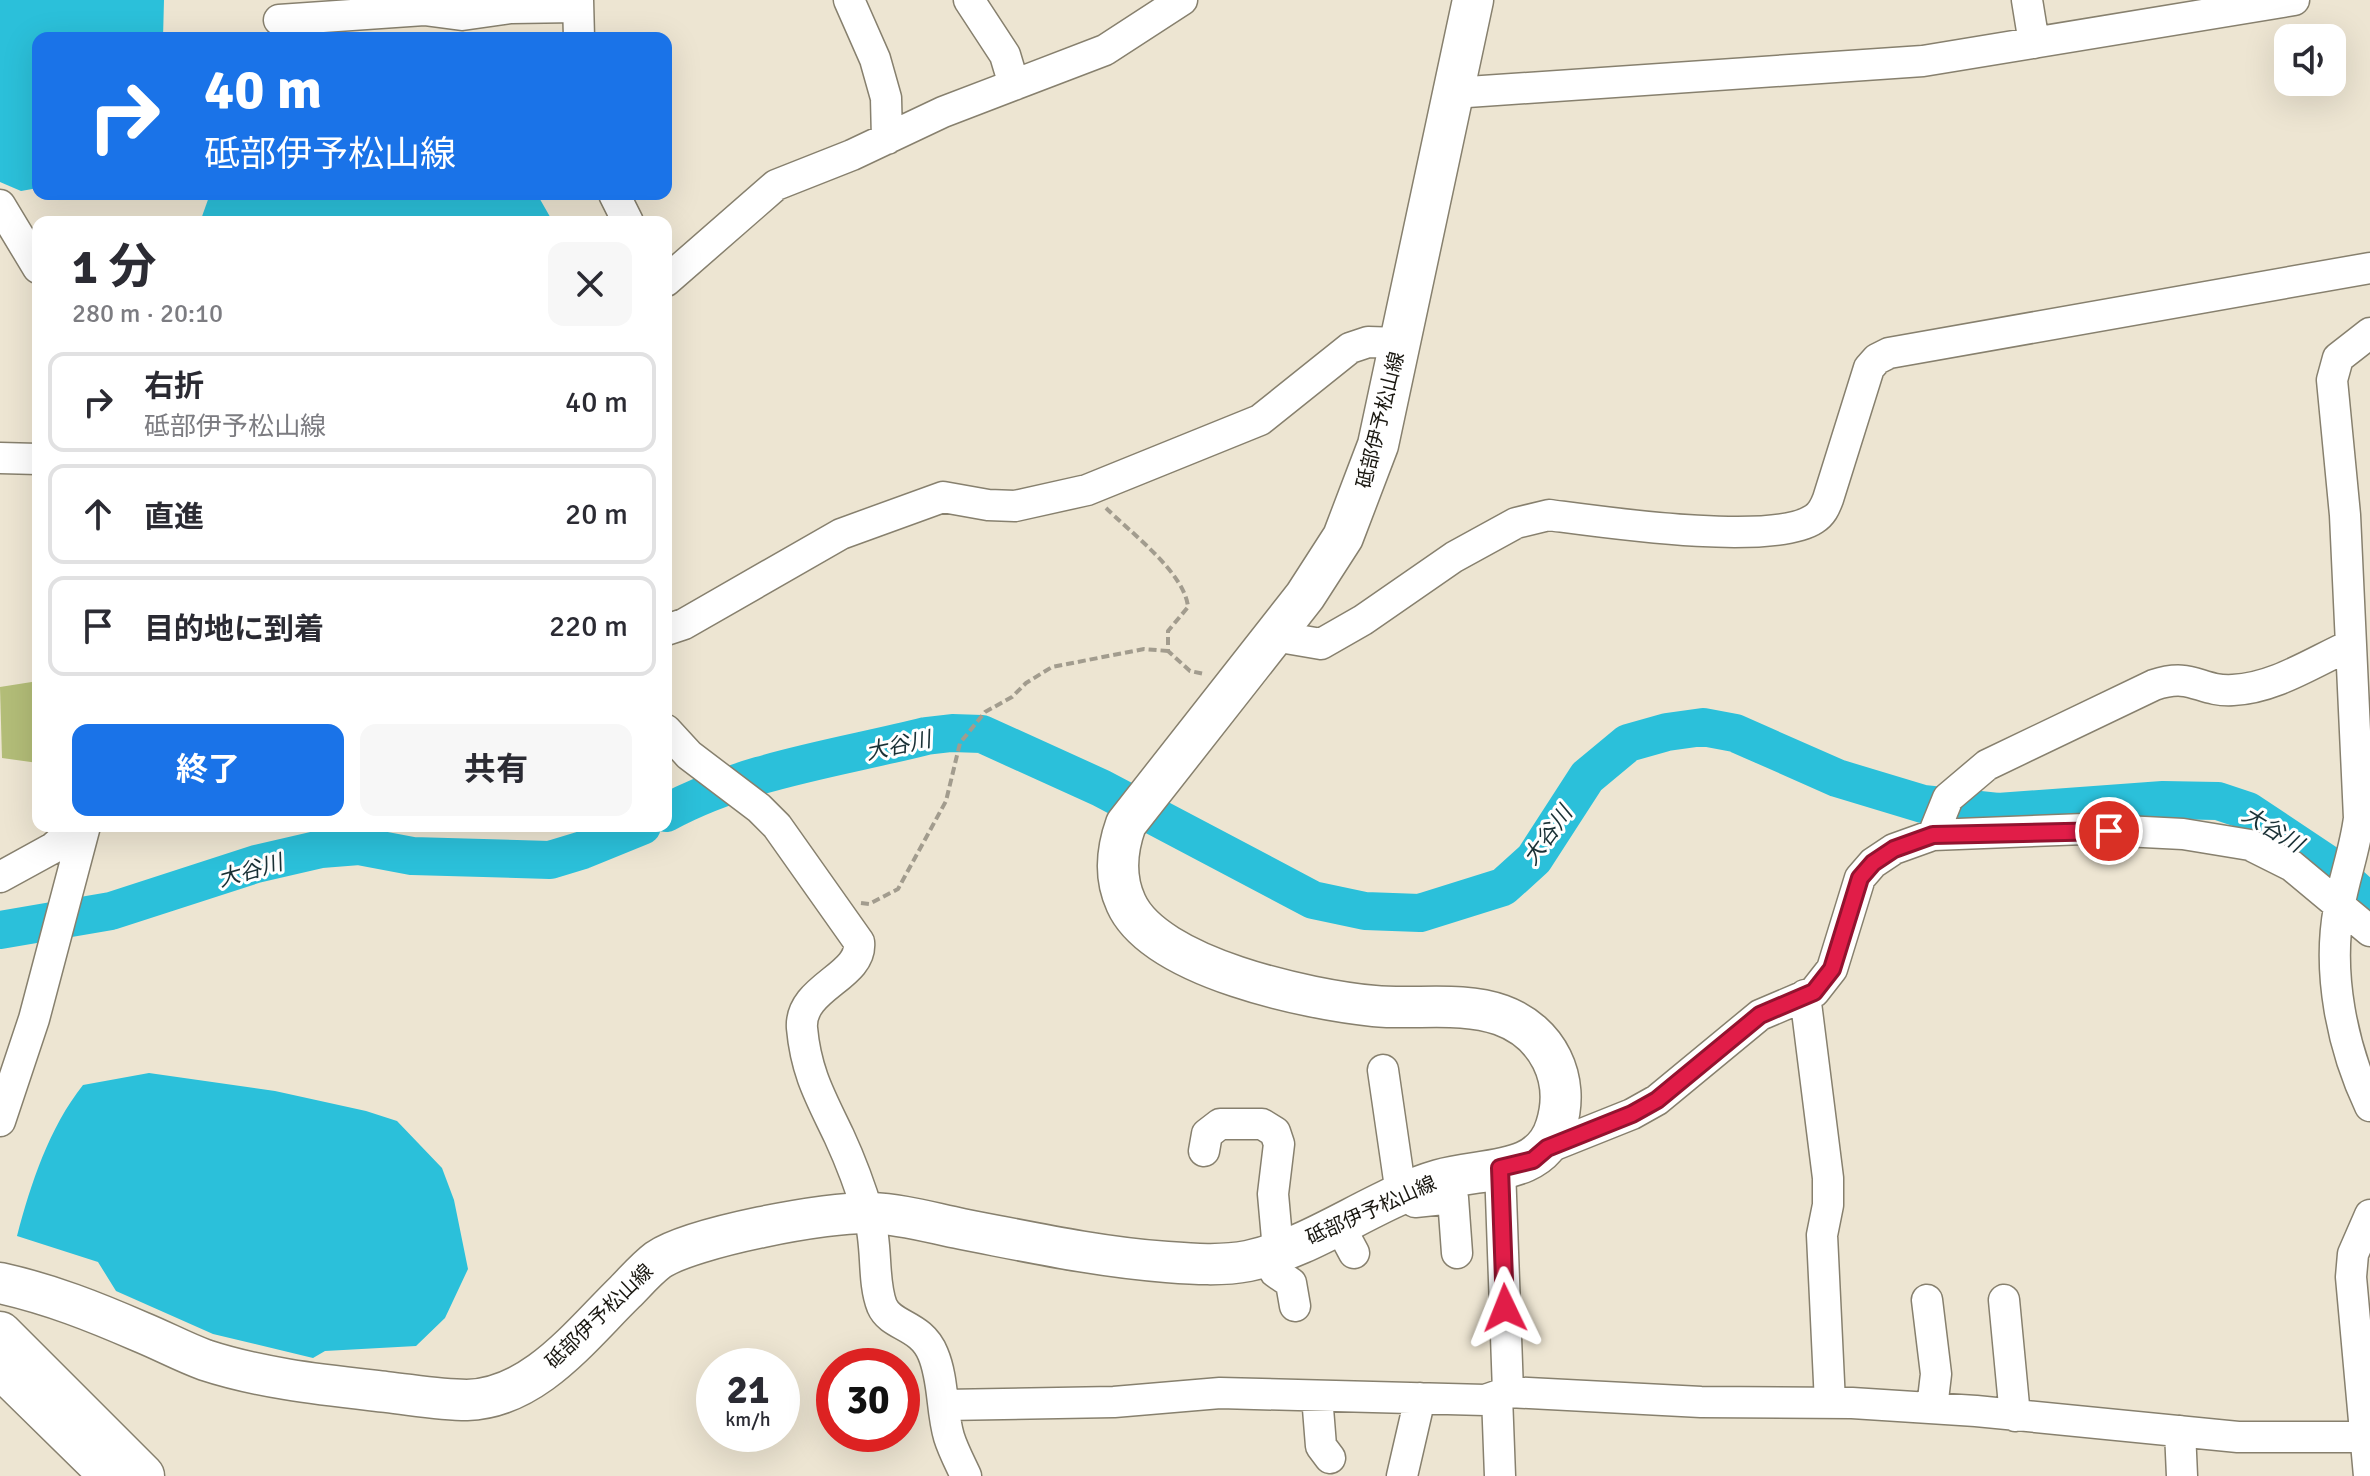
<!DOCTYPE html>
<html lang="ja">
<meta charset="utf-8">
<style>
:root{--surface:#fff;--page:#f7f7f7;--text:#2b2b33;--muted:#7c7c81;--line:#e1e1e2;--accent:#1a73e8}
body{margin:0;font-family:Signika,"Noto Sans JP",sans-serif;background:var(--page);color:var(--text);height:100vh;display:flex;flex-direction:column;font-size:30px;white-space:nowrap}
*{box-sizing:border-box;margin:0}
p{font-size:26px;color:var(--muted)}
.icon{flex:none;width:44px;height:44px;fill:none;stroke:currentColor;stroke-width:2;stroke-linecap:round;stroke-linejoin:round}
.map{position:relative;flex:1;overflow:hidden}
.drawer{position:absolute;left:32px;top:216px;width:640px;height:616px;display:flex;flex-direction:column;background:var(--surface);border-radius:16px;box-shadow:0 8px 32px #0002}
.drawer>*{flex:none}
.hud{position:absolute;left:32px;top:32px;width:640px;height:168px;border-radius:16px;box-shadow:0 8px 32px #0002;background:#1a73e8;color:#fff;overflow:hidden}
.fabs{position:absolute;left:2274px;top:24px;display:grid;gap:16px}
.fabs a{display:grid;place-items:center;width:72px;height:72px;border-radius:16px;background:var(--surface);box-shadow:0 8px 32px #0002;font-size:40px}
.speed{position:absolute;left:696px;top:1348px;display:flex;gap:16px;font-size:40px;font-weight:700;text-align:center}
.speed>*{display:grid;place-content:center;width:104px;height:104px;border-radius:50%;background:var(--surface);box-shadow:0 8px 32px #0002;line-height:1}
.speed small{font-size:20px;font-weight:400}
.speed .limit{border:12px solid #d22;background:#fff;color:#111}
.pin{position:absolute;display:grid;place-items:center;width:68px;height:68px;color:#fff;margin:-34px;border:4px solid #fff;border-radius:50%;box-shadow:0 2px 8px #0007}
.me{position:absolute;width:88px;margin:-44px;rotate:358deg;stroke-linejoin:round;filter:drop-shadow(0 0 6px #0008)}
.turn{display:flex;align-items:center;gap:28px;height:168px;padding:0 40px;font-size:36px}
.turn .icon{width:104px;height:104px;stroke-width:2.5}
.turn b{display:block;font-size:56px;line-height:68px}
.round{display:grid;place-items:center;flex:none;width:84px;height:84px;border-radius:16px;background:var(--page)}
.overview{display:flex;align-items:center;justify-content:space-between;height:136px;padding:0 40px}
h1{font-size:48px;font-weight:700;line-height:60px}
.action{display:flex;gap:16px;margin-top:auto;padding:16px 40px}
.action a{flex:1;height:92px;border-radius:16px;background:var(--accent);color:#fff;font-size:32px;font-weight:700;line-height:92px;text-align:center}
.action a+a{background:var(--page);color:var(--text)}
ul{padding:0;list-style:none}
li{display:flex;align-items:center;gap:24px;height:100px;margin:0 16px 12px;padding:0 24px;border:4px solid var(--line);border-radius:16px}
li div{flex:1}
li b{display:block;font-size:30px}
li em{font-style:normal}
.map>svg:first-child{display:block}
.green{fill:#b3bd78}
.water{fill:#2bc0da}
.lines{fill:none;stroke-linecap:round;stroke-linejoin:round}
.river{stroke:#2bc0da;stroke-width:38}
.minor-casing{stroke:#87806e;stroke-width:33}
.major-casing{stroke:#87806e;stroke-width:43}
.highway-casing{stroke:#87806e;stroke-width:47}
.path{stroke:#a29c8e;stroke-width:4;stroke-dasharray:8 4;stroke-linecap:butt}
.minor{stroke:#fff;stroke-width:30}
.major{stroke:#fff;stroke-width:40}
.highway{stroke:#fff;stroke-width:44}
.route-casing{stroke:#92132f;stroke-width:20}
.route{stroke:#e11d48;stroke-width:14}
.labels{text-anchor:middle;stroke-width:6;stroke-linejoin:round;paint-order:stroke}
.street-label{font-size:20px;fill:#191710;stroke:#fff}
.water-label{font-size:22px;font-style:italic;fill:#1a3136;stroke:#fff}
</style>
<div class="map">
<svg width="2370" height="1476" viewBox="0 0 2370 1476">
<rect width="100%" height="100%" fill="#ede5d2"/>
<path class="green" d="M38 681V763L2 758 0 687Z"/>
<path class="water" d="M0 0H164L163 38H38V188L21 191 0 182Z
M210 194H537L553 222H200Z
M149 1073 275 1091 366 1111 397 1121 442 1168 454 1200 468 1269 445 1318 416 1346 325 1351 313 1358 213 1334 116 1291 98 1262 17 1236C31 1183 49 1128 83 1085Z"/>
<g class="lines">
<path class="river" d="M666 813C745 770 839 758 926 736L952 733 982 734 1101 788 1313 900 1365 911 1420 913 1503 887 1534 859 1587 777 1628 743 1667 732 1703 727 1735 733 1837 778 1923 804 1998 812 2163 800 2218 801 2248 811 2326 863 2370 903
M0 930 111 911 256 864 321 849 359 846 412 856 550 860 583 850 642 826"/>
<defs>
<path id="minor" d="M578 0 579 38
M849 0 875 59 886 98 887 139
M969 0 1005 55 1014 85
M2027 0 2034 43
M279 20 424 10 462 15 511 8 578 7
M1453 93 1923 61 2294 0
M614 194 628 222
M0 205 38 268
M666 281 776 185 852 155 943 112 1105 50 1182 0
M2370 333 2338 358 2332 380 2345 515 2359 818C2355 850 2344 878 2339 908 2327 973 2342 1047 2370 1106
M0 458 38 459
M666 630 684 624 841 534 943 497 988 505 1015 506 1087 490 1260 420 1350 348 1368 342 1400 343
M1274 636 1321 644 1363 620 1454 557 1516 523 1549 515C1603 522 1772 547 1814 519 1822 514 1825 507 1828 499L1869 368 1877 359 1889 353 2370 268
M666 730 689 755 759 808 777 826 859 942C863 977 799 987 802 1028 806 1073 821 1098 839 1136 851 1162 861 1189 869 1216 878 1245 872 1281 882 1306 891 1327 921 1324 933 1354 944 1380 941 1410 949 1437 953 1450 960 1463 966 1476
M1933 835 1948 798 1987 765 2154 685C2193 672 2199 692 2233 690 2275 688 2313 662 2351 645
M0 877 53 848 78 826
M1805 995 1828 1178V1205L1822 1235 1830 1403
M1383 1070 1401 1194
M0 1121 34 1019 85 826
M1547 1148 1632 1114 1657 1100 1760 1015 1814 992 1832 969 1860 878 1873 863 1894 849 1933 835 2085 829 2183 834 2250 845 2292 866 2370 931
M1204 1151 1207 1134 1220 1124H1262L1275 1132 1279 1144 1273 1194 1278 1250
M1500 1168 1508 1392
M1412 1194 1415 1202 1453 1198 1457 1253
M1338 1223 1354 1253
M1267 1254 1275 1272 1291 1283 1295 1306
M1927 1300 1936 1374 1932 1408
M2004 1300 2015 1416
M0 1375 103 1476
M1317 1396 1321 1446 1330 1458
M1497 1396 1500 1476
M945 1405 1114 1402 1220 1393 1485 1400 1508 1392 1701 1402 1852 1403 1976 1411 2238 1437H2370
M2180 1431 2182 1476
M1402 1476 1420 1398
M2369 1476 2351 1277 2353 1254 2370 1215"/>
<path id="major" d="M0 1283C50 1294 95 1312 141 1332 163 1341 183 1352 205 1360 263 1379 325 1385 386 1392 413 1395 440 1400 467 1400 534 1398 580 1336 625 1292 635 1282 646 1269 658 1260 692 1237 829 1211 871 1213 901 1214 932 1223 962 1229 1030 1242 1098 1257 1167 1262 1193 1264 1222 1266 1248 1261 1315 1247 1373 1199 1439 1180 1481 1167 1541 1177 1556 1126 1571 1079 1548 1032 1501 1015 1462 1001 1415 1010 1374 1006 1310 1000 1155 968 1126 903 1114 877 1117 849 1126 824L1305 596 1343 537 1378 445 1473 0"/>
<path id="highway" d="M0 1334 142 1476"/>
</defs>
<use href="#minor" class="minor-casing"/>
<use href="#major" class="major-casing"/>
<use href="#highway" class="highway-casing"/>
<path class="path" d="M1106 508C1130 532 1185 573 1188 607L1168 631V651L1190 671 1204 674
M861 903 869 904 898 889 946 801 960 743 985 712 1012 697 1026 683 1052 667 1144 649 1168 651"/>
<use href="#minor" class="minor"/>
<use href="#major" class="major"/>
<use href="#highway" class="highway"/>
</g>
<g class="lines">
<defs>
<path id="route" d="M1505 1308 1500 1168 1533 1160 1547 1148 1632 1114 1657 1100 1760 1015 1814 992 1832 969 1860 878 1873 863 1894 849 1933 835 2109 831"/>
</defs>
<use href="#route" class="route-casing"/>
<use href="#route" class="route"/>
</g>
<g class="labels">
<g class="street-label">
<text transform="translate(1380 420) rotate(-76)" y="7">砥部伊予松山線</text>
<text transform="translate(1371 1210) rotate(-24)" y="7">砥部伊予松山線</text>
<text transform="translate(599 1316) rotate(-44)" y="7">砥部伊予松山線</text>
</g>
<g class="water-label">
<text transform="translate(898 745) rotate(-12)" y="8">大谷川</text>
<text transform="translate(2273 829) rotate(31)" y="8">大谷川</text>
<text transform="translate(1547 835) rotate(-54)" y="8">大谷川</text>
<text transform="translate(250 870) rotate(-16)" y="8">大谷川</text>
</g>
</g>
</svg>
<div class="fabs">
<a><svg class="icon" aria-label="sound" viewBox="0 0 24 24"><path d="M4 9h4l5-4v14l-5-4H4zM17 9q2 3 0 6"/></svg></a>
</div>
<div class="speed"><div>21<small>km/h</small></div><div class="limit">30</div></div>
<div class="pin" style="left:2109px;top:831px;background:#d93025"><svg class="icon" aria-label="arrive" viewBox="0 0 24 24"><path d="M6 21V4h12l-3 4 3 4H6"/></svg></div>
<svg class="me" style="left:1505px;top:1308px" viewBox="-20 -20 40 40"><path d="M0-17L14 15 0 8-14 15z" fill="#e11d48" stroke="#fff" stroke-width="4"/></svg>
<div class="hud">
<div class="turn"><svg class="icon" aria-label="right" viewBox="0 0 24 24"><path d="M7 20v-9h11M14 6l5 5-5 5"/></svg><div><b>40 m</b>砥部伊予松山線</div></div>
</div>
<section class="drawer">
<div class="overview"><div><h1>1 分</h1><p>280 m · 20:10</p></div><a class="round"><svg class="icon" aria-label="close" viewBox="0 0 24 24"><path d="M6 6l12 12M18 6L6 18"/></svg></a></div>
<ul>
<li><svg class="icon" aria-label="right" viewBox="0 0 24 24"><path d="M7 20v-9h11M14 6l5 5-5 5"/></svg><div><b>右折</b><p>砥部伊予松山線</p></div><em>40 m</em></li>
<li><svg class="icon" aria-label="ahead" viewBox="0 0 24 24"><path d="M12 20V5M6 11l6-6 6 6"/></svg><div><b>直進</b></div><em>20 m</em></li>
<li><svg class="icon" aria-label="arrive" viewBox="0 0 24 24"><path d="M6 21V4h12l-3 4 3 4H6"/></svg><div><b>目的地に到着</b></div><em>220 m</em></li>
</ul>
<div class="action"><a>終了</a><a>共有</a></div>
</section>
</div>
